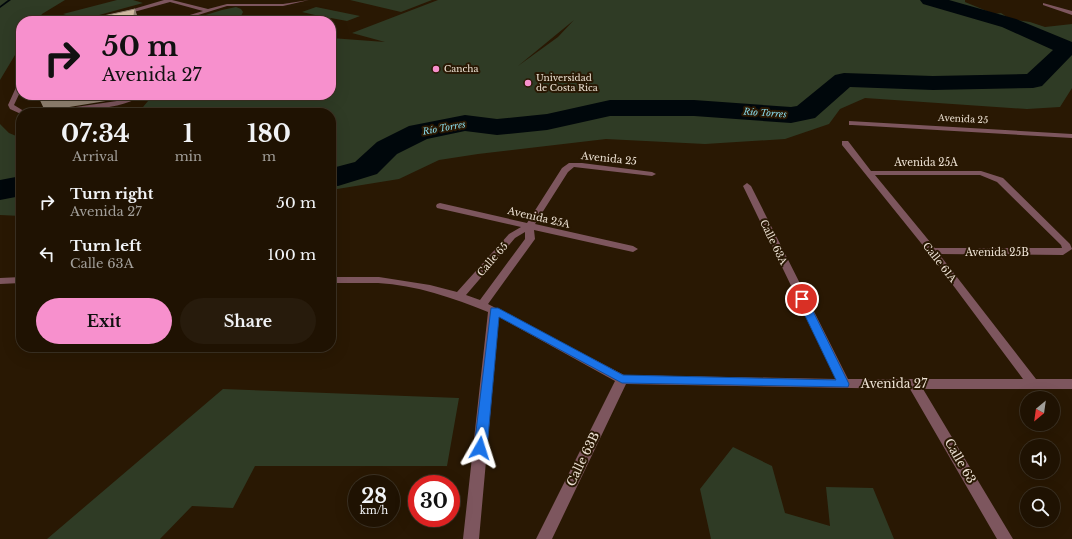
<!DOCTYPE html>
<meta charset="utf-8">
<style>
:root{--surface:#1f1202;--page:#271b0c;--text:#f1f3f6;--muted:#a19e99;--line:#3c3224;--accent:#f790cd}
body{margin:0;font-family:"Libre Baskerville",serif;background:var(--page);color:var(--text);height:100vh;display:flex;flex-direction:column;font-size:15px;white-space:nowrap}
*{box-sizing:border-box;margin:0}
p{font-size:13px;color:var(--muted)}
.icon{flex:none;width:22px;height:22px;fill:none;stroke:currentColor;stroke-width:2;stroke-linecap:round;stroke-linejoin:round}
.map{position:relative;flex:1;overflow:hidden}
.panel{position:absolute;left:16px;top:108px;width:320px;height:244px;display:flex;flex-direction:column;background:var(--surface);border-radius:16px;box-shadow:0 4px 16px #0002,0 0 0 1px var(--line)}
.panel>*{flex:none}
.guide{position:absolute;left:16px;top:16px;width:320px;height:84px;border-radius:16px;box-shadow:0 4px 16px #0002,0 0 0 1px var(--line);background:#f790cd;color:#111;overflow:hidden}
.needle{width:26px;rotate:209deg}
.tools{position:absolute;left:1020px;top:391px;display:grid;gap:8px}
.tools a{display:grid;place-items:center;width:40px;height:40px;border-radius:50%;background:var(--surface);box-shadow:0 4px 16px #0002,0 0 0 1px var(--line);font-size:20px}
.speed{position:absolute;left:348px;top:475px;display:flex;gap:8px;font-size:20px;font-weight:700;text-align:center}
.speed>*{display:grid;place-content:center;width:52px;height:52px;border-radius:50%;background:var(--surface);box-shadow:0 4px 16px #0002,0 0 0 1px var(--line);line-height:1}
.speed small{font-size:10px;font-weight:400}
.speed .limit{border:6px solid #d22;background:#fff;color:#111}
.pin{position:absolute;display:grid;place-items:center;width:34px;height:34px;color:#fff;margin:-17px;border:2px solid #fff;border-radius:50%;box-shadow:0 1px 4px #0007}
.me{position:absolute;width:44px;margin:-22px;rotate:6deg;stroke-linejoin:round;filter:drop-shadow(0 0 3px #0008)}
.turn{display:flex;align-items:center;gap:14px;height:84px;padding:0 20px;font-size:18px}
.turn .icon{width:52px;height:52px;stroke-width:2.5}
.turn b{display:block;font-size:28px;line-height:34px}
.eta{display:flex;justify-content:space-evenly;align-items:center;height:68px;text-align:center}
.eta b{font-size:24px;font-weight:700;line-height:28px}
.primary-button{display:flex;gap:8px;margin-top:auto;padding:8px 20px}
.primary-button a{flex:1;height:46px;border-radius:24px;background:var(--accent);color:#111;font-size:16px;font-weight:700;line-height:46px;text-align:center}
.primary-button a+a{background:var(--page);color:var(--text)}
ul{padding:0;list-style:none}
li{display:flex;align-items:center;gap:12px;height:52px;padding:0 20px}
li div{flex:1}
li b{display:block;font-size:15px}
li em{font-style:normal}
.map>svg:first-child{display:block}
.green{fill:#2f3b25;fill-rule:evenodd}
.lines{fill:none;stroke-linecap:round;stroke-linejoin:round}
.stream{fill:#00070b;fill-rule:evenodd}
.river{fill:#00070b;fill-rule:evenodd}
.minor{fill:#7d565e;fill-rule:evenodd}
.shaded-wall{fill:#958574}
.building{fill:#d5bea5;stroke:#958574}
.route{fill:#1a73e8;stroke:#114b97}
.poi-dot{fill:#f790cd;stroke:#291803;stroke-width:1.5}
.labels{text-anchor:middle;stroke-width:4;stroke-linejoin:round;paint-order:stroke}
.far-poi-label{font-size:9px;fill:#ede2d4;stroke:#291803;text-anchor:start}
.far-water-label{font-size:9px;font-style:italic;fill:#8bdff0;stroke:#291803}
.far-street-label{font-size:9px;fill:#ede2d4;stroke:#291803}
.street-label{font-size:10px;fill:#ede2d4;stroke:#291803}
.near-street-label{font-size:12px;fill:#ede2d4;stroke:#291803}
</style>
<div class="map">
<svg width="1072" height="539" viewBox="0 0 1072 539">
<rect width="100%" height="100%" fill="#291803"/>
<path class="green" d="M0 0H65L42 14 37 21H21V45L0 80Z
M117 0H133L143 3 81 20 63 14Z
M350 0H432L401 12Z
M438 0H965V2L994 14 1001 13 1010 19 1030 22 1045 27 1072 24V88L1060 107 1027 109 865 98 840 109 829 124 785 139 705 144 606 139 478 154 439 160 399 179 331 190V113H138L153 95H331V38L385 42 352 33ZM574 20 558 37 518 66Z
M236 7 241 9 243 12 241 16 242 21H186L222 10Z
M316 7 360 16 347 21 331 18 323 21H298L315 15 302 12Z
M0 124 9 133 21 138V216L0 215Z
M223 389 459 398 447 466H255L233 508 192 506 160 539H47Z
M733 447 772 466 785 513 830 526 826 487 873 488 894 539H711L700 489Z"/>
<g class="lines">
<path class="stream" d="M8 0H11L0 8V6Z"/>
<path class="river" d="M920 0H949L1016 19 1072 42V55L1042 86 1033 88 933 90 850 87 815 118 791 123 694 116H610L547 130 497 135 465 131 427 139 397 154 377 174 338 186 331 185V167H336L355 162 377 142 409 126 465 115 497 119 547 114 610 100H694L791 107 797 106 835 75 844 73 933 76 1027 74 1053 50 1002 27 923 4Z
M21 176V196L0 200V180Z"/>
<path class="minor" d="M164 0H172L208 9 227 4H283L309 0 283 6H227L179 21H170L203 11 170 2 123 15 120 13Z
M1043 3 1072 11V15L1043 5Z
M21 81V90L14 105 27 113 21 114 10 109 8 105 18 83Z
M134 95H143C126 109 67 113 45 113L48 111 117 101Z
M849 121 1072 134V138L852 125H849Z
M842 141H848L871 171H981L1003 178 1070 244 1072 249 1063 255 939 254 1036 379H1072V389H923L1013 539H997L910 389 626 384 552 539H536L615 381 499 317 479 539H463L488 312C453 298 416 285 378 283 362 283 346 283 331 283V277H379L430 285 457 292 509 234 521 227 437 208 436 206 437 204 440 203 527 223 562 168 569 163H582L652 172 656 174 652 176 574 167 568 172 535 224 633 246 638 249 633 252 534 230 535 239 488 304 624 375 836 379 743 186 747 183 751 186 848 379H1023L929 253 842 145ZM875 175H980L997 182 1061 245 1062 248H935ZM525 232V239L480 300 466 295 515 238Z
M21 277V283L0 284V278Z"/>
</g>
<path class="shaded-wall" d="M135 9 139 21H133Z
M45 95H129L118 99 45 111 38 96Z"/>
<path class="building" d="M135 9 133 21H81Z"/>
<path class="route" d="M802 296 807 299 849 384 848 387 622 383 499 317 487 448 485 451 480 453 476 451 474 448 491 308H498L623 375 836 380 797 299Z"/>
<g class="poi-dot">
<circle cx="436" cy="69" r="4"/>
<circle cx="528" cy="83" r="4"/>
</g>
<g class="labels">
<g class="far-poi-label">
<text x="444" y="72">Cancha</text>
<text x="536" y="81">Universidad<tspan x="536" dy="10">de Costa Rica</tspan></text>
</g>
<g class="far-water-label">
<text transform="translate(765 113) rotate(4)" y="3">Río Torres</text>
<text transform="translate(444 128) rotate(-10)" y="3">Río Torres</text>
</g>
<g class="far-street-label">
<text transform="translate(963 119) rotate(3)" y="3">Avenida 25</text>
</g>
<g class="street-label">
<text transform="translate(609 158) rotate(6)" y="4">Avenida 25</text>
<text x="926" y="166">Avenida 25A</text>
<text transform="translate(539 217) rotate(13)" y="4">Avenida 25A</text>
<text transform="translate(774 242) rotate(64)" y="4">Calle 63A</text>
<text x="997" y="256">Avenida 25B</text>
<text transform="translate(492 259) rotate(-49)" y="4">Calle 65</text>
<text transform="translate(940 262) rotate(52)" y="4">Calle 61A</text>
</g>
<g class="near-street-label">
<text x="894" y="388">Avenida 27</text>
<text transform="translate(583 459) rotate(-64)" y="4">Calle 63B</text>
<text transform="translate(960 461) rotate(60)" y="4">Calle 63</text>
</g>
</g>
</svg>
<div class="tools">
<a><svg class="needle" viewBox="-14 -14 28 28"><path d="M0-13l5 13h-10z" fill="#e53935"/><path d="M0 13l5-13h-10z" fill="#a19e99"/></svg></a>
<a><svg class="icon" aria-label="sound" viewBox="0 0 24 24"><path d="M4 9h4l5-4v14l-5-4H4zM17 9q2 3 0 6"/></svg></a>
<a><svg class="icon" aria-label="search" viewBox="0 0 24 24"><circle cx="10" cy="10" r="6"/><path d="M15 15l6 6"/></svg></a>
</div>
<div class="speed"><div>28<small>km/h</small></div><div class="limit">30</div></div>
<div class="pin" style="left:802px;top:299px;background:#d93025"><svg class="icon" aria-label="arrive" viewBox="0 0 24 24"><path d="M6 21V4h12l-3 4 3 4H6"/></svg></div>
<svg class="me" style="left:480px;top:448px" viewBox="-20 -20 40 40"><path d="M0-17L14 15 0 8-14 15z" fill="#1a73e8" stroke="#fff" stroke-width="4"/></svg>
<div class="guide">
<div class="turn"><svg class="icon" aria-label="right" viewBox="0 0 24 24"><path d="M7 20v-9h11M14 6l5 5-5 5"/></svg><div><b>50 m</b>Avenida 27</div></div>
</div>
<section class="panel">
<div class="eta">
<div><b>07:34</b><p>Arrival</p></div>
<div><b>1</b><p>min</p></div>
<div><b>180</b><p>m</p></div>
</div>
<ul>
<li><svg class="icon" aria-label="right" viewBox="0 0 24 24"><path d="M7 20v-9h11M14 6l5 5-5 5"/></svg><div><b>Turn right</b><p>Avenida 27</p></div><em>50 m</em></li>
<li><svg class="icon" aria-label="left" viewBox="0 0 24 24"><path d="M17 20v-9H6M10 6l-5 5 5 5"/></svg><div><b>Turn left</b><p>Calle 63A</p></div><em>100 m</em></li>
</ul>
<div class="primary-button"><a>Exit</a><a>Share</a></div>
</section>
</div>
